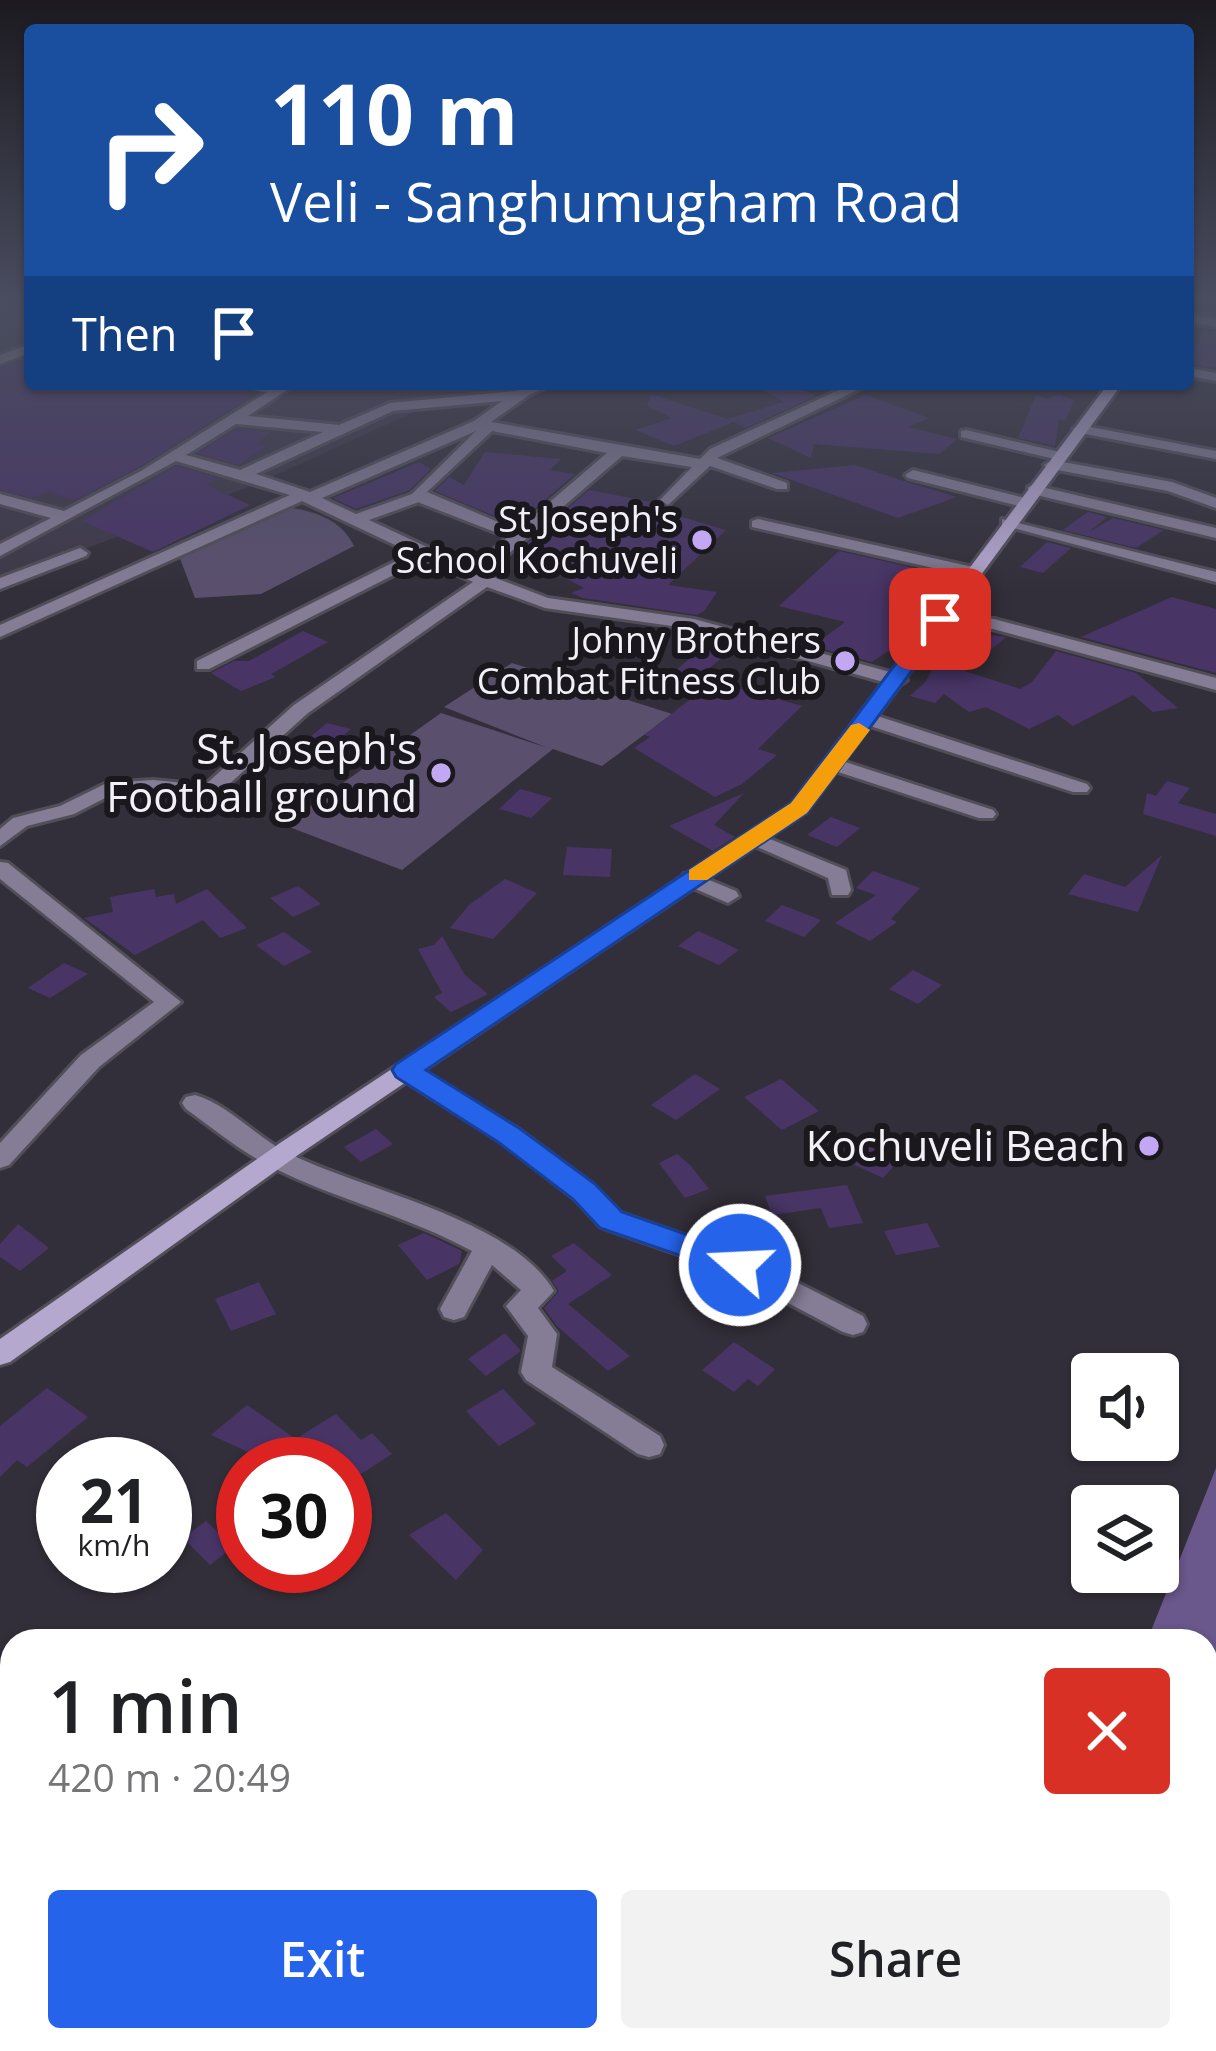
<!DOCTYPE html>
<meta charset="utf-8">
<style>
:root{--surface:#fff;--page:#f2f2f2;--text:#202124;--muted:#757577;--accent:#2563eb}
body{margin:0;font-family:"Open Sans",sans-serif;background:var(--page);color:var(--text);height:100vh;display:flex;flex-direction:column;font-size:45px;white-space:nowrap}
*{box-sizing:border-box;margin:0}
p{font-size:39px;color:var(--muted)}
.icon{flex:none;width:66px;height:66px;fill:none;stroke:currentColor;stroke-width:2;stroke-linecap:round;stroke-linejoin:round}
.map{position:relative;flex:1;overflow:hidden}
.sheet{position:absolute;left:0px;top:1629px;width:1218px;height:423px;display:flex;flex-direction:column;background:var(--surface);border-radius:36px 36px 0 0;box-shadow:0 3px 9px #0004}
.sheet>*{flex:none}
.hud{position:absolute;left:24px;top:24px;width:1170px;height:366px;border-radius:12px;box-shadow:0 3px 9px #0004;background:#1a4fa0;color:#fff;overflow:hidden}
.fabs{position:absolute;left:1071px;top:1353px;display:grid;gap:24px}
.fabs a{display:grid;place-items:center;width:108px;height:108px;border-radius:12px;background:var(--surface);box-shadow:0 3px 9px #0004;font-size:60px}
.speed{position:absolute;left:36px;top:1437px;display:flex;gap:24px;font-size:60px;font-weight:700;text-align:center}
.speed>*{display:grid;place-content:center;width:156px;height:156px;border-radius:50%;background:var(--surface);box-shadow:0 3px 9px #0004;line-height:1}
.speed small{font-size:30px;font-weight:400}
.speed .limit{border:18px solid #d22;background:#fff;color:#111}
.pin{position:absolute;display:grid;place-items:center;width:102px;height:102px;color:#fff;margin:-51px;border-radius:24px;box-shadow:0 6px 18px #0006}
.me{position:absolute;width:132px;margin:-66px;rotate:289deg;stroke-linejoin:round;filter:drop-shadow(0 0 9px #0008)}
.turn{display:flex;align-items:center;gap:42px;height:252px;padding:0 48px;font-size:54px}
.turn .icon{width:156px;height:156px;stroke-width:2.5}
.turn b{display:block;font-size:84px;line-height:102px}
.then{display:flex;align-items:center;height:114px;padding:0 48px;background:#0003;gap:24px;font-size:45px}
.round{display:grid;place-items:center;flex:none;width:126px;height:126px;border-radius:12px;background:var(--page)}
.headline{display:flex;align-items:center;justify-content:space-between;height:204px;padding:0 48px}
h1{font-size:72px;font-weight:600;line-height:90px}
.primary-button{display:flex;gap:24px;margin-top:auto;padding:24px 48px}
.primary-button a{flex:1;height:138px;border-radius:12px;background:var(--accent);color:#fff;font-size:48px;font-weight:600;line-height:138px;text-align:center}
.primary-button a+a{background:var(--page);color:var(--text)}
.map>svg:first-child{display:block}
.built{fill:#3e3949}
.green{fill:#5a506e}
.water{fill:#6a578b}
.building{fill:#483566}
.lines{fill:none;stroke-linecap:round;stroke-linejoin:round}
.service-casing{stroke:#524e58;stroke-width:10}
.minor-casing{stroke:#524e58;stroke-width:6}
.secondary-casing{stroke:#524e58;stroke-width:6}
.service{stroke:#857d96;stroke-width:8}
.minor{fill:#857d96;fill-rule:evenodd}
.secondary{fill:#b5a8cf;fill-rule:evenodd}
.route{fill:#2563eb;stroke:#184099;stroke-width:3}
.slow{fill:#f59e0b}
.poi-dot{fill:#c2a8f2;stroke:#1a181d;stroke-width:4.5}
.labels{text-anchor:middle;stroke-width:12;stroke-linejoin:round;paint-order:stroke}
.far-poi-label{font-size:36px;fill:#f3f1f8;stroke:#1a181d;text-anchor:end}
.poi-label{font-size:42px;fill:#f3f1f8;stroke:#1a181d;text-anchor:end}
</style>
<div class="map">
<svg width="1216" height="2051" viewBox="0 0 1216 2051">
<rect width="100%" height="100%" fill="#332f3a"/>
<path class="built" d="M0 304H30V384H530L434 403 256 484 0 581Z"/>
<path class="green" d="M276 506C307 509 340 516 354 546L261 594 195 598 176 548Z
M512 663 672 714 602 766 553 749 402 870 284 825 441 713 548 748 444 707Z"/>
<path class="water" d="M1216 1468V2051H983L987 2040H1206V1641H1147Z"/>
<path class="building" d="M1205 330 1216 331V368L1188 364V343L1198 344Z
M19 362 30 365V384H237L253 395 139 467 75 500 48 492 32 498 0 490V368Z
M753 384H791L816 396 746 428 734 422 674 446 635 430 672 418 647 406 651 394 727 419 784 402Z
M1059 394 1074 400 1066 421 1059 420 1055 446 1018 438 1036 395 1047 399Z
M866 395 929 418 908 427 957 439 939 454 814 444 811 458 768 438Z
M237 429 271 432 256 444 267 446 238 465 197 453Z
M485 452 561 459 550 470 575 474 516 525 435 491 449 477 464 485Z
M419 462 431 469 410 490 356 509 333 498Z
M855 465 907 482 957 497 898 518 772 473Z
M176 466 217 478 206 485 250 505 153 552 82 521Z
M589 490 657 503 668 509 665 512 726 530 668 585 717 592 704 611 697 615 583 598 571 593 584 588 517 552Z
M1088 512 1107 517 1089 532 1113 518 1164 530 1136 548 1063 530Z
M1047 542 1071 548 1043 573 1020 567Z
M839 551 941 574 909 609 929 614 915 633 872 662 813 646 845 622 779 606Z
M1172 597 1216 609V673L1081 637Z
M947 629 1006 637 965 671 1020 689 1032 682 1056 651 1136 673 1178 708 1153 712 1133 695 1073 726 1058 715 1029 729 986 707 969 712 944 694 935 703 910 696 926 681 947 642 939 640Z
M303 631 328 642 271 674 276 677 241 691 211 673 234 661H249Z
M702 648 726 654 693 682 669 676Z
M714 681 802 706 758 749 777 755 742 784 715 797 634 748 650 737 644 735Z
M327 723 351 729 322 754 298 747Z
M1167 781 1190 788 1178 803 1216 814V836L1143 814 1147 793 1156 796Z
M520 789 552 798 531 818 499 809Z
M744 793 714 825 735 837 713 851 669 826Z
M831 817 860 828 837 847 807 835Z
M567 847 612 849 610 877 563 875Z
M1162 855 1138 912 1068 894 1084 874 1125 887Z
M873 871 920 888 891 919 897 922 870 941 835 923 876 895 856 888Z
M505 879 537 893 493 939 450 928 469 905Z
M298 886 321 904 293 917 270 898Z
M154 889 156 897 174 894 176 904 207 889 247 928 220 938 203 920 135 955 84 918 113 912 110 897Z
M782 905 821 920 804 937 765 921Z
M698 931 716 939 739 950 719 965 678 946Z
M284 932 312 952 284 966 256 945Z
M442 936 465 975 488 994 451 1012 434 997 442 993 418 949 434 945Z
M64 963 88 974 50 998 28 988Z
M913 970 942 985 918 1004 889 989Z
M695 1074 720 1089 676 1120 651 1105Z
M781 1079 819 1111 782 1130 744 1097Z
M376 1129 393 1144 361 1162 344 1147Z
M865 1134 906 1152 883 1178 842 1159Z
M677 1154 691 1166 709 1189 685 1198 659 1163Z
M847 1185 863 1223 829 1228 821 1208 772 1215 765 1196Z
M927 1223 940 1247 896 1255 884 1231Z
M18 1224 49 1248 20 1271 0 1257V1244Z
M424 1233 462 1251 459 1264 427 1280 398 1245Z
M574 1243 612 1275 568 1304 630 1356 608 1371 557 1326 544 1308 559 1291 552 1281 567 1271 551 1256Z
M259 1282 276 1314 231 1331 215 1299Z
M505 1333 521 1351 486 1376 468 1359Z
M734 1342 775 1369 758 1386 748 1379 734 1392 702 1370Z
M47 1388 88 1417 27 1467 17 1460 0 1477V1426Z
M503 1389 536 1424 499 1446 466 1411Z
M247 1405 293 1437 275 1464 211 1435Z
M336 1414 361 1440 372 1433 392 1454 345 1484V1464H325L300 1436Z
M446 1513 483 1550 456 1580 409 1535Z
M206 1521 233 1547 210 1565 183 1538Z"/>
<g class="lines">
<defs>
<path id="service" d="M245 384 279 390"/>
<path id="minor" d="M1188 314 1216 319V327L1188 322Z
M30 344V353L0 364V355Z
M1188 368 1216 373V381L1188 376Z
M280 384H296L248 416 339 425 390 403 516 391 533 384H553L529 395 491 422 700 459 710 449 852 384H870L717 458 787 483V489H777L710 466 668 505 660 500 692 467 622 456 485 574 548 598 694 619 905 676 907 680 898 686 693 629 545 608 487 587 308 713 217 795H111L74 814 27 826 0 846V829L13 818 60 806 107 783 153 780 205 785 294 705 473 582 425 559 209 669H197V661L412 553 302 501 0 637V625L290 495 176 461 0 556V544L51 518 0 504V494L64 511 141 471ZM502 401 474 421 310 492 256 474 393 411ZM236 424 323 432 240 470 186 455ZM476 431 412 494 356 514 322 498ZM492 431 607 453 517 530 427 492ZM419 502 420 503 508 537 472 568 369 520Z
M1080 425 1216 451V459L1075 432 1073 429Z
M966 430 1064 453 1066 456 1059 460 961 437V431Z
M1052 460 1172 482 1216 498V508L1168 491 1047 468 1044 465Z
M913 470 1029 499 1031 502 1023 507 908 478 905 475Z
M1033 485 1216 528V538L1028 493V487Z
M758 519 973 567 981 572 973 577 752 527V521Z
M1002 519 1216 572V582L1002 525Z
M80 548 88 553 86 556 0 589V578Z
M941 614 994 619 1216 678V690L993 629 935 623 932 619Z
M868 713 1087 784 1090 788 1087 792H1073L861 723V715Z
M833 758 993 810 996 814 993 818H979L826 768V760Z
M753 832 846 870 851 890 848 895H832L828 878 746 842 743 838Z
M0 862 8 863 181 1002 99 1067 9 1165 0 1168V1143L81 1055 154 1002 0 879Z
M692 873 736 891 739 896 728 903 684 884 681 879 684 874Z
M406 1062 518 1129 593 1185 621 1213 749 1258 863 1316 867 1324 863 1332 853 1335 843 1332 729 1272 601 1227 575 1199 500 1141 397 1076 394 1070Z
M195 1095C228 1104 257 1138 288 1153 361 1190 511 1218 554 1291L538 1308 557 1334 552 1367 660 1436 664 1445 660 1454 649 1457 638 1454 526 1380 521 1372 528 1336 506 1306 521 1290 492 1265 464 1317 454 1320 444 1317 440 1309 472 1251C408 1216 337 1200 272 1167 241 1152 214 1129 186 1109L182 1103 186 1097Z
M78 2040H123L119 2051H74Z
M374 2040H417L413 2051H370Z"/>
<path id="secondary" d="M1108 384H1122L806 812 298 1155 10 1362 0 1365V1339L280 1143 792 804Z"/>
</defs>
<use href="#service" class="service-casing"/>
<use href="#minor" class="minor-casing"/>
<use href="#secondary" class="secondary-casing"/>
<use href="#service" class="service"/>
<use href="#minor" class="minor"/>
<use href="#secondary" class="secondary"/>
</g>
<linearGradient id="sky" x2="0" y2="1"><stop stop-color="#1c1a20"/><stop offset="0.51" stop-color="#4a4d60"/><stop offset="1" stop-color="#4a4d60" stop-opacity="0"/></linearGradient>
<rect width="1216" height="591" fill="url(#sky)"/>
<path class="route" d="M933 614 950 619 807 813 426 1070 519 1128 595 1184 622 1212 751 1257 755 1265 751 1273 740 1276 600 1228 573 1199 498 1142 396 1077 392 1070 396 1064 791 803Z"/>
<path class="slow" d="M859 723 870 730 807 813 707 880H689V870L791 803 851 725Z"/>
<g class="poi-dot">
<circle cx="702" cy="540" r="12"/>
<circle cx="845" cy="661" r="12"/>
<circle cx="441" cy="773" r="12"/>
<circle cx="1149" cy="1146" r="12"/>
</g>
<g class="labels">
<g class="far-poi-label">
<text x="678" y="532">St Joseph's<tspan x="678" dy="41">School Kochuveli</tspan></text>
<text x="821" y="653">Johny Brothers<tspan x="821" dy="41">Combat Fitness Club</tspan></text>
</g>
<g class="poi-label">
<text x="417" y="764">St. Joseph's<tspan x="417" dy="48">Football ground</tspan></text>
<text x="1125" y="1161">Kochuveli Beach</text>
</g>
</g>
</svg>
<div class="fabs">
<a><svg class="icon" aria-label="sound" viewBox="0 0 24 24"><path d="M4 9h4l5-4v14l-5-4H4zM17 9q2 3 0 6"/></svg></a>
<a><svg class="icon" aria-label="layers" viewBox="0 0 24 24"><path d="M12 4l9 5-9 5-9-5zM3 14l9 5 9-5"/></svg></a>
</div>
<div class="speed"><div>21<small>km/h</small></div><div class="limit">30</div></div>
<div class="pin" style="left:940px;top:619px;background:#d93025"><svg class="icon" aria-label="arrive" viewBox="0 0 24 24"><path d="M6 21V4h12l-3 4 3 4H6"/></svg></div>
<svg class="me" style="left:740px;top:1265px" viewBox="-20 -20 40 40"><circle r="17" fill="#2563eb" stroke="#fff" stroke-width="3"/><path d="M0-11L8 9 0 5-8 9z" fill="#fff"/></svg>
<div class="hud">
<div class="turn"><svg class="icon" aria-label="right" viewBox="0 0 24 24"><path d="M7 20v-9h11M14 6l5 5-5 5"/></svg><div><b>110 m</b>Veli - Sanghumugham Road</div></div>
<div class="then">Then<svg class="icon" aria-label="arrive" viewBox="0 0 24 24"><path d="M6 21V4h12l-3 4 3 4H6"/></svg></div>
</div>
<section class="sheet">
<div class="headline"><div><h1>1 min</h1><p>420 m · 20:49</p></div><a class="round" style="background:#d93025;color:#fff"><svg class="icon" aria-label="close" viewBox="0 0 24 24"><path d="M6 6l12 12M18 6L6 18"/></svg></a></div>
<div class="primary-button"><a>Exit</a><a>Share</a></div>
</section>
</div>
